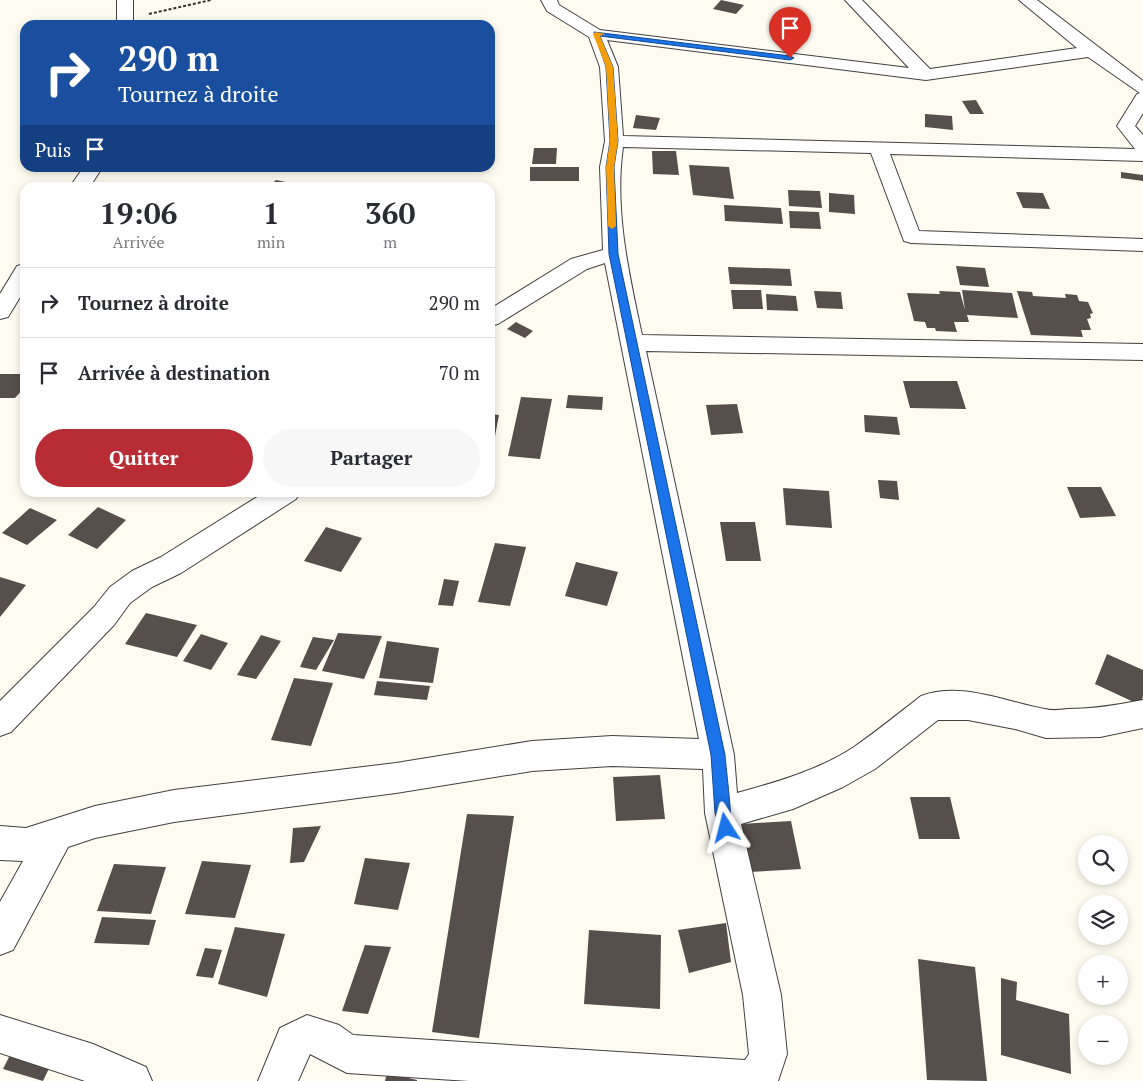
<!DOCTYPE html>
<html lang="fr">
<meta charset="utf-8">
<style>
:root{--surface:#fff;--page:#f7f7f7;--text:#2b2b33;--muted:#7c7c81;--line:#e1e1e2;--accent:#b82c36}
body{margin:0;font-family:"PT Serif",serif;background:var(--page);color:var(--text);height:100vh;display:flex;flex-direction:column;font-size:19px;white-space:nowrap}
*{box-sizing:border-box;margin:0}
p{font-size:16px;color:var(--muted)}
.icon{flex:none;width:28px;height:28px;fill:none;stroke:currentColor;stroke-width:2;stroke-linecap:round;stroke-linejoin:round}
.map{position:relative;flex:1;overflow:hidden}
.side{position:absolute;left:20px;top:182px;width:475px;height:315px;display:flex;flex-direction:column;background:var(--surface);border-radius:15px;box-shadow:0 2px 8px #0003}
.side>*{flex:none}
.top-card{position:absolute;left:20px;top:20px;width:475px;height:152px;border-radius:15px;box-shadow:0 2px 8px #0003;background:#1a4fa0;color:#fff;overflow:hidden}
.controls{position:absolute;left:1078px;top:835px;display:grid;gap:10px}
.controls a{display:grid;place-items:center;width:50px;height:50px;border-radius:50%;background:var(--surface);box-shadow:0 2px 8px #0003;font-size:25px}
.pin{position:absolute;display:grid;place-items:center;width:42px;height:42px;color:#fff;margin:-51px -21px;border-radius:50% 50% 50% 0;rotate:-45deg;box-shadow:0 0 5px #0007}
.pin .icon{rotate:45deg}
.me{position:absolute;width:55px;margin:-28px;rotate:351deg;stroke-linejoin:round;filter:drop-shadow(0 0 4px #0008)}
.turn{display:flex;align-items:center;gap:18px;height:105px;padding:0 15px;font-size:22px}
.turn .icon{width:65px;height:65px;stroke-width:2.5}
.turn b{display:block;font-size:35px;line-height:42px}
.then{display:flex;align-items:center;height:48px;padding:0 15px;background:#0003;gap:10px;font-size:19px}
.eta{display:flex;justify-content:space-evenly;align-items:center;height:85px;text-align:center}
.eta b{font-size:30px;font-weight:700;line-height:35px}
.button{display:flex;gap:10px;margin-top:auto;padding:10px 15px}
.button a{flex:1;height:58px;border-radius:30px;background:var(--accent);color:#fff;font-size:20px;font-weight:700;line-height:58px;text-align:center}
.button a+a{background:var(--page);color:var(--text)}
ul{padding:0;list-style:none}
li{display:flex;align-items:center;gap:15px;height:70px;padding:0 15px;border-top:1px solid var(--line)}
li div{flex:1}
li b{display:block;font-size:19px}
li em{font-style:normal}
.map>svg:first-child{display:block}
.building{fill:#564f4b}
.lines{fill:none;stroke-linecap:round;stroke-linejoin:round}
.street-casing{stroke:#414141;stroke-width:2}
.path{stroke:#303030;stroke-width:2;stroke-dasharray:3 2;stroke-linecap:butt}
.street{fill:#fff;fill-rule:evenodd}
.route{fill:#1a73e8;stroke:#114b97}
.slow{fill:#f59e0b}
</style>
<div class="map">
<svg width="1143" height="1081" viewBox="0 0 1143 1081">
<rect width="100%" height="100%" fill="#fefbf0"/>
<path class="building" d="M721 0 744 5 736 14 713 9Z
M976 100 984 114H970L962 101Z
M925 114 952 116 953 130 925 127Z
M636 115 660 118 656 130 633 128Z
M534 148H557L556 164H532Z
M652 151H676L679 175 653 174Z
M689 165 729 167 734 199 693 195Z
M530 167H579V181H530Z
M1121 172 1143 175V181L1121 178Z
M276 180 310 187V188H268Z
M788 190 820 191 822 208 789 206Z
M1016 192 1043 193 1050 209 1023 208Z
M829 193 854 195 855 214 829 212Z
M724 205 781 208 783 224 725 221Z
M789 211 819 212 821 229 790 228Z
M956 266 985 268 989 287 960 285Z
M728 267 790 269 792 286 730 284Z
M731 290H761L763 309H733Z
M962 290 1012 293 1018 318 967 315 969 322H954L957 332 936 331 935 328H927L925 322 914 321 907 293 940 294 939 291 960 292 965 310Z
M814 291 841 292 843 309 817 308Z
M1017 291 1032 292 1033 296 1066 298 1065 294 1077 295 1079 301 1088 302 1093 313 1090 314 1091 318 1087 319 1091 330H1081L1083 337 1031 335Z
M766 294 796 296 798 311 767 310Z
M516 322 533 331 525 338 507 329Z
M0 374H25V387L15 398H0Z
M903 381H957L966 409 910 408Z
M568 395 603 397 602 410 566 408Z
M521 397 552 399 540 459 508 456Z
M737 404 743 433 711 435 706 405Z
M490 414 499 415 495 436H490Z
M864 415 897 417 900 435 865 432Z
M878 480 897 481 899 500 880 498Z
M1067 487H1101L1116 516 1080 518Z
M783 488 829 491 832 528 786 525Z
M98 507 126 520 97 549 68 535Z
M30 508 57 520 27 545 2 533Z
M720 522H755L761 561H726Z
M326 527 362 538 341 572 304 561Z
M495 543 526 547 510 606 478 602Z
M576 562 618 572 607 606 565 596Z
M0 577 26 585 0 617Z
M444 579 459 581 453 606 438 605Z
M146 613 197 625 177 657 125 644Z
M338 633 382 636 364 679 322 671Z
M201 634 228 643 211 670 183 661Z
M261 635 281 641 256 679 237 675Z
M313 637 334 640 316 670 300 667Z
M387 641 439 648 433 683 379 678Z
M1107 654 1143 670V696L1140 705 1095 684Z
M294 678 333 683 311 746 271 740Z
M377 681 430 686 427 700 374 695Z
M660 775 665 819 616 821 613 777Z
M910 797H950L960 839H919Z
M467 814 514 816 479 1038 432 1032Z
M791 821 801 869 749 872 741 824Z
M321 826 304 862 290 863 293 828Z
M365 858 410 863 398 910 354 904Z
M202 861 251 865 235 918 185 914Z
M114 864 166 867 151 914 97 911Z
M102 917 156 920 149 945 94 943Z
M726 923 731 962 689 973 678 930Z
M235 927 285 934 267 997 218 984Z
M589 930 661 935 660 1009 584 1004Z
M365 945 391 947 368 1014 342 1011Z
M205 948 222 950 213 978 196 976Z
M918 959 975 967 987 1081 927 1080Z
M1001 978 1017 982 1016 1000 1069 1014 1071 1074 1001 1055Z
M16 1043 55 1056 43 1081 3 1069Z
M387 1073 417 1080V1081H385Z"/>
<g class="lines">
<defs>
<path id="street" d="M117 0H133V25H117Z
M541 0H557L559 5 600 30 909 68 845 0H862L930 69 1077 48 1019 0H1037L1143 81V113L1135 126 1143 135V161L890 154 919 231 1143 239V251L911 243 904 241 871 153 623 147C614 210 629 274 642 335L1143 344V360L646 351 734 755 737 793C777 782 819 770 854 747 877 731 899 713 921 696 961 681 1005 702 1045 709 1052 711 1060 710 1067 709 1094 709 1117 705 1143 700V728L1100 737 1046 738 1015 729 968 720H938L875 769 843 787 793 809 741 824 781 995 787 1054 778 1081H469L347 1073 310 1054 298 1081H258L280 1028 307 1015 339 1025 353 1035 745 1060 749 1054 743 995 705 813 703 769 612 766 532 771 396 793 174 822 95 838 68 847 13 950 0 955V902L23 861 0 860V826L26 828 95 806 174 790 396 763 532 741 612 736 699 739 605 263 587 269 498 324 490 326V309L571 259 603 250 600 167 605 141 600 67 589 37 547 11ZM607 40 926 80 1088 57 1140 93 1137 94 1117 126 1135 149 623 136 618 67Z
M83 168H102L89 188H69Z
M25 264V289L8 317 0 319V294L17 266Z
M265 492H300L296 499 181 573 152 587 130 603 114 625 11 732 0 736V701L94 607 110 587 132 571 161 557Z
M0 1015 93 1044 146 1067 152 1081H85L0 1053Z"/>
</defs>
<use href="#street" class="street-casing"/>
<path class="path" d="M149 14 211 0"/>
<use href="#street" class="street"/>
</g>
<path class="route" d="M594 32 790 56 794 58 790 60 600 36 613 67 618 141 614 167 618 254 725 755C726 767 733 827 731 833L726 835 721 833 715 813 711 755 609 254 606 167 610 141 606 67Z"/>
<path class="slow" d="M596 32 605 34 600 36 613 67 618 141 614 167 616 226 612 229 608 226 606 167 610 141 606 67 593 34Z"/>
</svg>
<div class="controls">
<a><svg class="icon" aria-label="search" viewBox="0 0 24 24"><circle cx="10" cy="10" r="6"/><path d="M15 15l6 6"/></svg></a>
<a><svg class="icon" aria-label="layers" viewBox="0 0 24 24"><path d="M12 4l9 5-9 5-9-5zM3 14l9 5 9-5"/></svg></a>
<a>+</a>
<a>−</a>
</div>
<div class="pin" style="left:790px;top:58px;background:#d93025"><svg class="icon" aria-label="arrive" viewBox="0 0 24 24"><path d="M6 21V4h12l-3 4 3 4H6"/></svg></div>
<svg class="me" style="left:726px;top:828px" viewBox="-20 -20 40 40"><path d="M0-17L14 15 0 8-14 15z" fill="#1a73e8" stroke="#fff" stroke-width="4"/></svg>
<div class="top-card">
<div class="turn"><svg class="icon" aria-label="right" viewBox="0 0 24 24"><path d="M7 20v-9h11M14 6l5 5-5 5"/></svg><div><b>290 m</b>Tournez à droite</div></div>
<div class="then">Puis<svg class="icon" aria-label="arrive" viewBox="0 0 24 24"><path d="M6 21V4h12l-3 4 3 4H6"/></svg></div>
</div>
<section class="side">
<div class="eta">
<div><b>19:06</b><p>Arrivée</p></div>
<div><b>1</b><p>min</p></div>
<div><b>360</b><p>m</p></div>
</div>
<ul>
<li><svg class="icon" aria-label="right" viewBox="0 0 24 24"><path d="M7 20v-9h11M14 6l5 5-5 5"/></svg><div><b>Tournez à droite</b></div><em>290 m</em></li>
<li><svg class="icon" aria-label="arrive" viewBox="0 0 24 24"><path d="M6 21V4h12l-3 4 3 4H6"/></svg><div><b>Arrivée à destination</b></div><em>70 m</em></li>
</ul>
<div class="button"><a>Quitter</a><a>Partager</a></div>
</section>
</div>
